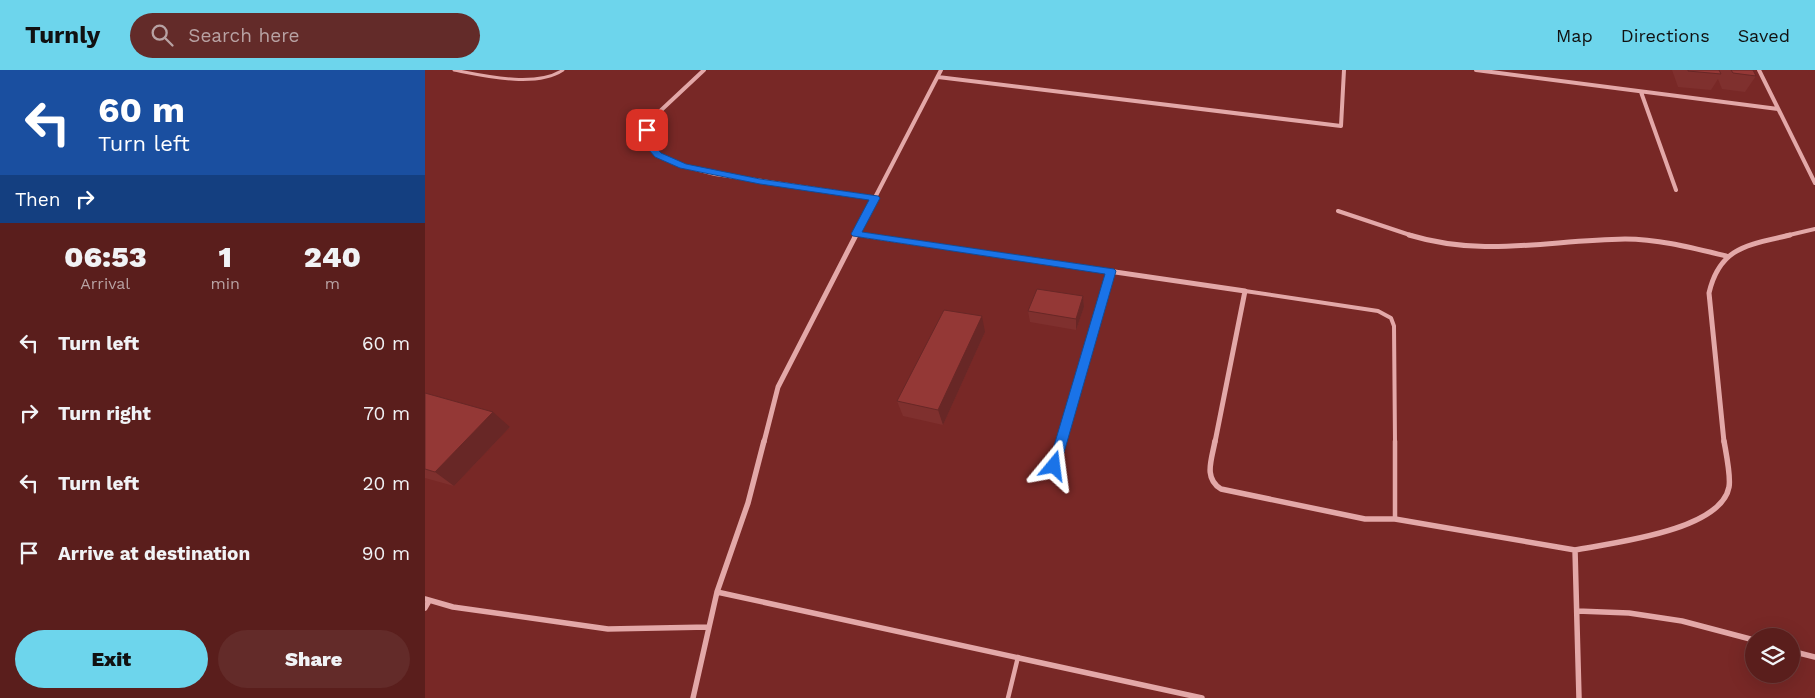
<!DOCTYPE html>
<style>
:root{--surface:#5a1e1c;--page:#632b29;--text:#f1f3f6;--muted:#b8a2a3;--line:#6f3c3b;--accent:#6dd5ec}
body{margin:0;font-family:"Work Sans",sans-serif;background:var(--page);color:var(--text);height:100vh;display:flex;flex-direction:column;font-size:19px;white-space:nowrap}
*{box-sizing:border-box;margin:0}
p{font-size:16px;color:var(--muted)}
.icon{flex:none;width:28px;height:28px;fill:none;stroke:currentColor;stroke-width:2;stroke-linecap:round;stroke-linejoin:round}
.map{position:relative;flex:1;overflow:hidden}
.panel{display:flex;flex-direction:column;background:var(--surface);width:425px}
.panel>*{flex:none}
.top-card{background:#1a4fa0;color:#fff;overflow:hidden}
.controls{position:absolute;left:1320px;top:558px;display:grid;gap:10px}
.controls a{display:grid;place-items:center;width:55px;height:55px;border-radius:50%;background:var(--surface);box-shadow:0 5px 20px #0002,0 0 0 1px var(--line);font-size:25px}
.pin{position:absolute;display:grid;place-items:center;width:42px;height:42px;color:#fff;margin:-21px;border-radius:10px;box-shadow:0 2px 8px #0006}
.me{position:absolute;width:55px;margin:-28px;rotate:16deg;stroke-linejoin:round;filter:drop-shadow(0 0 4px #0008)}
.turn{display:flex;align-items:center;gap:18px;height:105px;padding:0 15px;font-size:22px}
.turn .icon{width:65px;height:65px;stroke-width:2.5}
.turn b{display:block;font-size:35px;line-height:42px}
.then{display:flex;align-items:center;height:48px;padding:0 15px;background:#0003;gap:10px;font-size:19px}
.eta{display:flex;justify-content:space-evenly;align-items:center;height:85px;text-align:center}
.eta b{font-size:30px;font-weight:800;line-height:35px}
.button{display:flex;gap:10px;margin-top:auto;padding:10px 15px}
.button a{flex:1;height:58px;border-radius:30px;background:var(--accent);color:#111;font-size:20px;font-weight:800;line-height:58px;text-align:center}
.button a+a{background:var(--page);color:var(--text)}
ul{padding:0;list-style:none}
li{display:flex;align-items:center;gap:15px;height:70px;padding:0 15px}
li div{flex:1}
li b{display:block;font-size:19px}
li em{font-style:normal}
header{display:flex;align-items:center;gap:30px;box-sizing:border-box;height:70px;padding:0 25px;background:var(--accent);color:#111}
header strong{font-size:24px}
nav{display:flex;gap:28px;margin-inline-start:auto;font-size:18px}
.search{width:350px;height:45px;background:var(--page);display:flex;align-items:center;gap:12px;box-sizing:border-box;padding:0 18px;border-radius:28px;color:var(--muted);font-size:19px}
main{display:flex;flex:1;min-height:0}
.map>svg:first-child{display:block}
.lines{fill:none;stroke-linecap:round;stroke-linejoin:round}
.service-far2{stroke:#e3a8a8;stroke-width:3}
.service-far1{stroke:#e3a8a8;stroke-width:4}
.service{stroke:#e3a8a8;stroke-width:4.5}
.minor-far2{stroke:#e3a8a8;stroke-width:4}
.minor-far1{stroke:#e3a8a8;stroke-width:5}
.minor{stroke:#e3a8a8;stroke-width:5.5}
.wall{fill:#7f302e}
.shaded-wall{fill:#682726}
.building{fill:#943836;stroke:#682726}
.route{fill:#1a73e8;stroke:#114b97}
</style>
<header>
<strong>Turnly</strong>
<div class="search"><svg class="icon" aria-label="search" viewBox="0 0 24 24"><circle cx="10" cy="10" r="6"/><path d="M15 15l6 6"/></svg>Search here</div>
<nav><a>Map</a><a>Directions</a><a>Saved</a></nav>
</header>
<main>
<section class="panel">
<div class="top-card">
<div class="turn"><svg class="icon" aria-label="left" viewBox="0 0 24 24"><path d="M17 20v-9H6M10 6l-5 5 5 5"/></svg><div><b>60 m</b>Turn left</div></div>
<div class="then">Then<svg class="icon" aria-label="right" viewBox="0 0 24 24"><path d="M7 20v-9h11M14 6l5 5-5 5"/></svg></div>
</div>
<div class="eta">
<div><b>06:53</b><p>Arrival</p></div>
<div><b>1</b><p>min</p></div>
<div><b>240</b><p>m</p></div>
</div>
<ul>
<li><svg class="icon" aria-label="left" viewBox="0 0 24 24"><path d="M17 20v-9H6M10 6l-5 5 5 5"/></svg><div><b>Turn left</b></div><em>60 m</em></li>
<li><svg class="icon" aria-label="right" viewBox="0 0 24 24"><path d="M7 20v-9h11M14 6l5 5-5 5"/></svg><div><b>Turn right</b></div><em>70 m</em></li>
<li><svg class="icon" aria-label="left" viewBox="0 0 24 24"><path d="M17 20v-9H6M10 6l-5 5 5 5"/></svg><div><b>Turn left</b></div><em>20 m</em></li>
<li><svg class="icon" aria-label="arrive" viewBox="0 0 24 24"><path d="M6 21V4h12l-3 4 3 4H6"/></svg><div><b>Arrive at destination</b></div><em>90 m</em></li>
</ul>
<div class="button"><a>Exit</a><a>Share</a></div>
</section>
<div class="map">
<svg width="1390" height="628" viewBox="0 0 1390 628">
<rect width="100%" height="100%" fill="#782826"/>
<g class="lines">
<path class="service-far2" d="M29 0C60 6 111 18 138 0"/>
<path class="service-far1" d="M820 221 953 241 966 248 969 256 970 372"/>
<path class="service" d="M970 371V449
M583 628 593 587"/>
<path class="minor-far2" d="M279 0 232 44 222 60V73L233 85 259 96 290 104 450 128
M1051 0 1353 39
M1334 0 1390 113
M513 7 916 56 919 0
M1216 22 1251 120
M913 141 988 166
M431 164 447 166
M430 166 516 0
M1360 166 1390 159"/>
<path class="minor-far1" d="M438 165 820 221 790 372
M984 165C1060 188 1123 170 1200 169 1234 169 1268 178 1301 186
M339 372 353 317 431 165
M636 372 685 201
M1299 372 1284 223C1295 176 1324 175 1365 165"/>
<path class="minor" d="M339 371 323 433 292 522 777 628
M790 371C787 389 778 408 796 419L940 449H970L1150 480
M629 396 636 371
M0 529 28 537 183 559 284 557
M0 538 4 531
M1152 541 1204 543 1257 551 1329 570
M1366 581 1390 587
M268 628 292 522
M1154 628 1150 480C1186 473 1296 461 1304 417 1306 406 1301 383 1299 371"/>
</g>
<path class="wall" d="M1247 0H1328L1331 6 1320 22 1297 19 1293 9 1286 20 1253 17Z
M658 226 659 237 651 260 605 252 603 241Z
M560 262 518 355 478 346 472 331Z
M0 323 85 357 29 416 0 408Z"/>
<path class="shaded-wall" d="M658 226 659 237 651 260V249Z
M557 246 560 262 518 355 513 340Z
M68 342 85 357 29 416 10 402Z"/>
<path class="building" d="M1263 0H1294L1296 4 1263 1Z
M1306 0H1328L1331 6 1308 3Z
M612 219 658 226 651 249 603 241Z
M519 240 557 246 513 340 472 331Z
M0 323 68 342 10 402 0 399Z"/>
<path class="route" d="M222 57 226 60V72L236 83 261 94 335 109 453 126 455 128 437 162 689 199 691 201 634 400 629 402 625 400 623 396 680 204 428 166 426 164 444 130 335 114 255 98 230 87 218 73 217 60Z"/>
</svg>
<div class="controls">
<a><svg class="icon" aria-label="layers" viewBox="0 0 24 24"><path d="M12 4l9 5-9 5-9-5zM3 14l9 5 9-5"/></svg></a>
</div>
<div class="pin" style="left:222px;top:60px;background:#d93025"><svg class="icon" aria-label="arrive" viewBox="0 0 24 24"><path d="M6 21V4h12l-3 4 3 4H6"/></svg></div>
<svg class="me" style="left:629px;top:396px" viewBox="-20 -20 40 40"><path d="M0-17L14 15 0 8-14 15z" fill="#1a73e8" stroke="#fff" stroke-width="4"/></svg>
</div>
</main>
